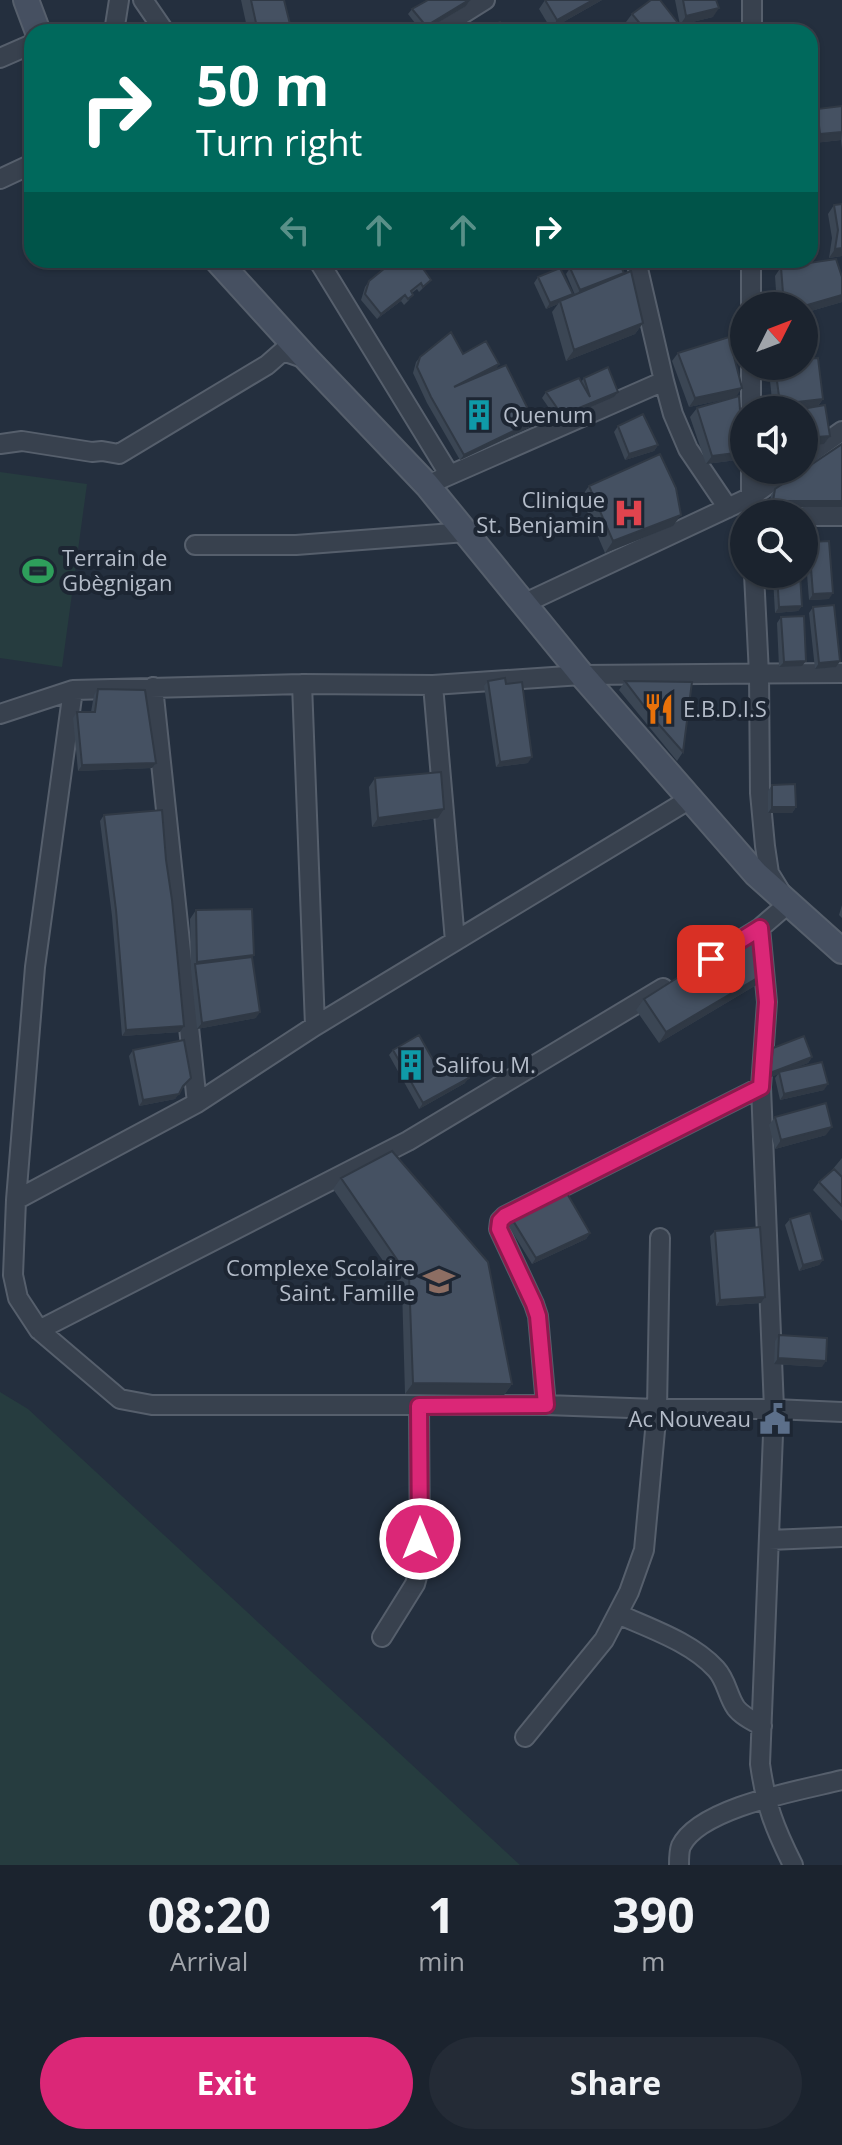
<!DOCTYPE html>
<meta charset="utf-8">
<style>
:root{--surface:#1b232e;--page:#242b36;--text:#f1f3f6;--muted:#a0a4aa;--line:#39404a;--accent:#db2777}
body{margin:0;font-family:"Open Sans",sans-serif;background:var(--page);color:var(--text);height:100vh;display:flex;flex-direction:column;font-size:30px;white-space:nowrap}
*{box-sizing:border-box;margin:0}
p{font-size:26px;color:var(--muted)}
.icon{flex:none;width:44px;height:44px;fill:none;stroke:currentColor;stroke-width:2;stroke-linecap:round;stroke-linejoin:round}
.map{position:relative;height:1865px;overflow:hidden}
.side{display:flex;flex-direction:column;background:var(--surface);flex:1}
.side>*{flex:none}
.top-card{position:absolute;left:24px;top:24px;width:794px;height:244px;border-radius:24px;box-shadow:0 2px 6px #0004,0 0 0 2px var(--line);background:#00695c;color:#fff;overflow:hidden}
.needle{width:52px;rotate:48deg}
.controls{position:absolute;left:730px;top:292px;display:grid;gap:16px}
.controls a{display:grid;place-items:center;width:88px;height:88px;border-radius:50%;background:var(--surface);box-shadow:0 2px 6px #0004,0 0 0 2px var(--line);font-size:40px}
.pin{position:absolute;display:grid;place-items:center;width:68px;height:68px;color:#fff;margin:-34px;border-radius:16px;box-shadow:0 4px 12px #0006}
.me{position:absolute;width:88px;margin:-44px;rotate:0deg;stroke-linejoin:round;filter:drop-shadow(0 0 6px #0008)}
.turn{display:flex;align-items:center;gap:28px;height:168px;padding:0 40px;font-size:36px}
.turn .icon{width:104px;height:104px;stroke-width:2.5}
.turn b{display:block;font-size:56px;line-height:68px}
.lanes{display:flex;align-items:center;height:76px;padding:0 40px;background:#0003;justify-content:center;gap:40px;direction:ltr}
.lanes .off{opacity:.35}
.eta{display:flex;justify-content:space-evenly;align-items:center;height:136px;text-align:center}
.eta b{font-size:48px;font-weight:700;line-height:56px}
.primary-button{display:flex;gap:16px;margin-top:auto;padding:16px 40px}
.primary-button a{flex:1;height:92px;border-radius:48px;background:var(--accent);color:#fff;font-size:32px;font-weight:700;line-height:92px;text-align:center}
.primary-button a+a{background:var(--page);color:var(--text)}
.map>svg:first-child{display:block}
.green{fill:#263c3f}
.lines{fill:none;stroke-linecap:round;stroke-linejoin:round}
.minor-casing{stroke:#565f6c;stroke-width:22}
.secondary-casing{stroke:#565f6c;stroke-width:28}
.minor{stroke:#38414e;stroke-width:18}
.secondary{stroke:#465061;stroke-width:24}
.wall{fill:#3b4654}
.shaded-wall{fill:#303945}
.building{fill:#455162;stroke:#303945;stroke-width:2}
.route-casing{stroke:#8e194d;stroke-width:20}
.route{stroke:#db2777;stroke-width:14}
.labels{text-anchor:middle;stroke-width:8;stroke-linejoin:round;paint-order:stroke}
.poi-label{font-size:22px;fill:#b4bcc9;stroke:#1d2633;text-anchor:start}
</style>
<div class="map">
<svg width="842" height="1865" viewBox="0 0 842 1865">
<rect width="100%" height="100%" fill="#242f3e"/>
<path class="green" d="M0 472 87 484 62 667 0 658Z
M0 1392 28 1409 520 1865H0Z"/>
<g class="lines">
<defs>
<path id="minor" d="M143 0 165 32
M114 32 119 0
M434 32 485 0
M752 32V0
M0 58 32 44
M0 179 32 164
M318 260 449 474
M636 260 664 381
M751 306V260
M751 410V366
M0 444 22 441 92 452 102 451 119 454 267 365 283 351 306 359
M804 458 842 431
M751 470V497L788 470
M427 485 664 381 673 414 688 449 728 508
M804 516H842
M195 545H296L466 532
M523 604 751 497 752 514
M302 684 315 1026
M433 685 455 941
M153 687 197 1103
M73 690 35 967 16 1200 13 1275 18 1298 39 1330 120 1399 152 1405H546L657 1409H774L842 1412
M0 714 73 690 302 684 433 685 582 675 842 673
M760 928 767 1002 761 1087 774 1409 760 1764C766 1806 774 1827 793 1865
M702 964 760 928 788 904 769 873 765 846 760 793 759 674 754 574
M16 1200 197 1103 315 1026 690 799
M39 1330 408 1141 663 988
M546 1405 538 1316 534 1304 499 1229 500 1221 505 1216 761 1087
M769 1540 842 1537
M618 1614C651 1629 691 1642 716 1669 727 1681 727 1695 736 1708 742 1716 753 1721 762 1726
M382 1637 415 1584 420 1566 419 1406
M525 1737 604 1640 629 1592 644 1550 657 1409 660 1238
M679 1865C679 1860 679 1851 681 1846 700 1807 802 1790 842 1780"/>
<path id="secondary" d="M26 0 38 32
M217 260 308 360 427 485 582 675 756 874 842 951"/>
</defs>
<use href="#minor" class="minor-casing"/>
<use href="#secondary" class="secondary-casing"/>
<use href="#minor" class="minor"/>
<use href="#secondary" class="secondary"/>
</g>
<path class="wall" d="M241 0H284L292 32H248Z
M470 0 466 6 422 32 408 14 412 9Z
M545 0H602L551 29 539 9Z
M675 0H716L713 17 680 25Z
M632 14 685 32H634L626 22Z
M842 106V149L841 140 814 143 811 118 817 109Z
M834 205 842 256 829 258 832 238 828 214Z
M781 267 842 302 804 313V306H777L775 276Z
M570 268 623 275 643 323 635 334 566 361 552 312 558 304 546 309 534 283 538 277 573 294 571 296 575 295 566 274Z
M431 280 419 292 417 289 412 293 409 300 404 305 401 301 377 319 361 300 365 287 369 281Z
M678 353 736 397 689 407 672 361Z
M463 354 499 364 495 370 530 427 460 460 427 403 413 373 416 362 420 357Z
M773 366H804L823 399 818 406 830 436 824 444 794 410H773L769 371Z
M584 378 618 392 614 397 558 421 542 398 546 392 581 382Z
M697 408 743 452 737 460 706 464 690 417Z
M618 426 658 445 654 451 625 460 614 432Z
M589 486 673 526 605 553 581 497Z
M775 489 842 507H769L771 495Z
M809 542 829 599 809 600 805 548Z
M776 574H800L802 606 798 611 775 613 773 578Z
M813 607 840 661 836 667 815 669 809 613Z
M781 617 802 666 779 667 777 623Z
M488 681 528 763 496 767 484 686Z
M625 681 683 752 677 761 619 690Z
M98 689 156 763 152 768 78 771 73 718 77 712H91L94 695Z
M375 778 438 818 372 827 369 787Z
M772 785 796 807 792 813H768V791Z
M104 815 180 1032 122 1036 112 916 100 821Z
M842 905V918L839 915Z
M196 910 254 955 252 957 256 1018 197 1029 191 970 190 919Z
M763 981 659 1043 636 1010 644 999Z
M773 1048 812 1057 808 1063 789 1070 824 1090 780 1100 775 1078 778 1074 766 1079 769 1054Z
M133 1050 187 1084 180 1091 175 1099 139 1106 129 1056Z
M393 1050 438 1069 465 1083 419 1109 389 1055Z
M775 1117 826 1135 775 1149 769 1125Z
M842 1158V1221L813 1190 819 1182 832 1170Z
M341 1178 512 1384 504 1395 405 1394 402 1288 333 1189Z
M512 1219 590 1233 586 1239 532 1264 508 1225Z
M790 1219 823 1260 819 1265 799 1271 785 1225Z
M715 1231 765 1297 761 1303 716 1306 710 1236Z
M779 1335 822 1367 774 1364 775 1341Z"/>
<path class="shaded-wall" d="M470 0 466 6 422 32 426 26Z
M593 0H602L551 29 557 20Z
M719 8 713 17 680 25 686 16Z
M842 132 841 140 814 143 820 134Z
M842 248V256L829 258 835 249Z
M624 273 620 279 576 296 580 290Z
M573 294 569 300 560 301 558 304 546 309 550 303Z
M405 295 401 301 377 319 381 314Z
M842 295V302L804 313V306Z
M643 323 635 334 566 361 574 350Z
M499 364 495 370 454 387Z
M742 388 736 397 689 407 695 398Z
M618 392 614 397 558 421 562 415Z
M823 399 817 407 794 410H775L780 404Z
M534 421 530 427 460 460 464 455Z
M830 436 824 444 804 446V438Z
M658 445 654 451 625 460 629 454Z
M743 452 737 460 706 464 712 456Z
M773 501H842V507H769Z
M681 515 673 526 605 553 613 541Z
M833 593 829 599 809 600 813 594Z
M802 606 798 611 775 613 779 607Z
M806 661 802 666 779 667 784 662Z
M840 661 836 667 815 669 819 663Z
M532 757 528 763 496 767 500 762Z
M156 763 152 768 78 771 82 765Z
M772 807H796L792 813H768Z
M444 809 438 818 372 827 378 818Z
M254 955 248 963 195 965 197 962Z
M771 970 763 981 659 1043 666 1032Z
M260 1012 256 1018 197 1029 202 1023Z
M184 1026 180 1032 122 1036 126 1030Z
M812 1057 808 1063 766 1079 770 1073Z
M469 1078 465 1083 419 1109 423 1103Z
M828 1084 824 1090 780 1100 784 1094Z
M179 1094 175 1099 139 1106 143 1100Z
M832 1127 826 1135 775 1149 781 1140Z
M590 1233 586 1239 532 1264 536 1258Z
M823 1260 819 1265 799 1271 803 1265Z
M765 1297 761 1303 716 1306 720 1300Z
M778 1358 826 1361 822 1367 774 1364Z
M413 1383 512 1384 504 1395 405 1394Z"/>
<path class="building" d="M251 0H284L292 32H258Z
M428 0H469L426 26 412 9Z
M545 0H593L557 20Z
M651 0H660L685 32H647L632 14Z
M683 0H716L719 8 686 16Z
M500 22 505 32H481Z
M810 34H811L810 78Z
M842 106V132L820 134 817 109Z
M842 204V248L835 249 838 230 834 205Z
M836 259 842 277V295L804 306H784L781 267Z
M395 260H417L431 280 423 287 421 283 411 291 413 295 408 299 405 295 381 314 365 294 369 281Z
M590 260H618L624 273 580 290 570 268Z
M560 268 573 294 550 303 538 277Z
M631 271 643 323 574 350 560 301Z
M451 332 463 354 486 341 499 364 454 387 506 365 534 421 464 455 431 397 417 367 420 357Z
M729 337 742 388 695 398 678 353Z
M818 358 823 399 780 404 775 366H804V359Z
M608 367 618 392 562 415 546 392 579 378 590 397 584 378Z
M739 396 743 452 712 456 697 408Z
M825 405 830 436 804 438V410H796Z
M643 414 658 445 629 454 618 426Z
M842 444V501H773L775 489Z
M660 454 676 488 681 515 613 541 589 486Z
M829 541 833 593 813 594 809 542Z
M777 574H800L802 606 779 607Z
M834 605 840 661 819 663 813 607Z
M804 616 806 661 784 662 781 617Z
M505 678 506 684 522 682 532 757 500 762 488 681Z
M625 681 692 682 683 752 654 719Z
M98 689 145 690 156 763 82 765 77 712H95Z
M441 772 444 809 378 818 375 778Z
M795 784 796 807H772V785Z
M162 810 166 860 172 900 184 1026 126 1030 116 910 104 815Z
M252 909 254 955 197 962 196 910Z
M750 936 771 970 666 1032 644 999 696 966Z
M252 957 260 1012 202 1023 195 964Z
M419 1035 438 1069 459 1058 469 1078 423 1103 393 1050Z
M804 1036 812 1057 770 1073 773 1048Z
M184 1040 191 1078 183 1086 179 1094 143 1100 133 1050Z
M822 1062 828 1084 784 1094 779 1072Z
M826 1103 832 1127 781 1140 775 1117Z
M392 1151 488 1262 512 1384 413 1383 409 1277 341 1178Z
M834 1169 842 1177V1206L819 1182Z
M565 1190 590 1233 536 1258 512 1219Z
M810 1213 823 1260 803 1265 790 1219Z
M760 1227 765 1297 720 1300 715 1231Z
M779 1335 827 1338 826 1361 778 1358Z"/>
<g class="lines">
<defs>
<path id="route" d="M420 1539 419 1406 546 1405 538 1316 534 1304 499 1229 500 1221 505 1216 761 1087 767 1002 760 928 711 959"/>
</defs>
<use href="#route" class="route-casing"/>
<use href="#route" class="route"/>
</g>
<defs>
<symbol id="building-bare" viewBox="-9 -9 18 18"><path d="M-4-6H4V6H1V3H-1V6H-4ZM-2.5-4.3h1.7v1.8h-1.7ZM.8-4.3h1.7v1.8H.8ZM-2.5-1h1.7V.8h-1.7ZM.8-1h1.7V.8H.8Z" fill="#0f9aa8" stroke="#1d2633" stroke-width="2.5" paint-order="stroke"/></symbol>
<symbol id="hospital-bare" viewBox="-9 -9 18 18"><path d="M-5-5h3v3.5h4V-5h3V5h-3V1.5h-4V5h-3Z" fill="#e0444e" stroke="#1d2633" stroke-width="2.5" paint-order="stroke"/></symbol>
<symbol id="stadium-bare" viewBox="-9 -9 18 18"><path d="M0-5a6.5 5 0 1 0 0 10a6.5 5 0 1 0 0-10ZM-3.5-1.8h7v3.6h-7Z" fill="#2e9e5b" stroke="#1d2633" stroke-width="2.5" paint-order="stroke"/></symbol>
<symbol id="restaurant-bare" viewBox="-9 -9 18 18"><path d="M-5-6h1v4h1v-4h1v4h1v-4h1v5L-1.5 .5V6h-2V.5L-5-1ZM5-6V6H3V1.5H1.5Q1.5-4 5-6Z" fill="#e8710a" stroke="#1d2633" stroke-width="2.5" paint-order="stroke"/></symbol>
<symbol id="school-bare" viewBox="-9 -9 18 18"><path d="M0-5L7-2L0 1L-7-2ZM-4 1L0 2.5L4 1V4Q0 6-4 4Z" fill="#8d6e63" stroke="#1d2633" stroke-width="2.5" paint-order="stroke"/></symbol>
<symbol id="civic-bare" viewBox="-9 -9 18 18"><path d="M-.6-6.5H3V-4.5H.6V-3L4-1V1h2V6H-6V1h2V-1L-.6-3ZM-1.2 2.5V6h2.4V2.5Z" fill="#5c6f8a" stroke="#1d2633" stroke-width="2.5" paint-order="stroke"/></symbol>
</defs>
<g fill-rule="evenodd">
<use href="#building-bare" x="457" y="393" width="44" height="44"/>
<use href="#hospital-bare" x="607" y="491" width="44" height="44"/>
<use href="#stadium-bare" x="16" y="549" width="44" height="44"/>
<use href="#restaurant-bare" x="637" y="687" width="44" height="44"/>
<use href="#building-bare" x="389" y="1043" width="44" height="44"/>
<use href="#school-bare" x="417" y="1259" width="44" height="44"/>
<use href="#civic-bare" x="753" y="1397" width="44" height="44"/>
</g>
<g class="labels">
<g class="poi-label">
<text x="503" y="423">Quenum</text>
<text x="605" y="508" text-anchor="end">Clinique<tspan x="605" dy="25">St. Benjamin</tspan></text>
<text x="62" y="566">Terrain de<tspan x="62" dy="25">Gbègnigan</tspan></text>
<text x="683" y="717">E.B.D.I.S</text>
<text x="435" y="1073">Salifou M.</text>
<text x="415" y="1276" text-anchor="end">Complexe Scolaire<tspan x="415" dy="25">Saint. Famille</tspan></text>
<text x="751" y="1427" text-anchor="end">Ac Nouveau</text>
</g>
</g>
</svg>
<div class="controls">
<a><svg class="needle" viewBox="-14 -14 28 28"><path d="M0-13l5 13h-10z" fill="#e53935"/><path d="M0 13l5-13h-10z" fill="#a0a4aa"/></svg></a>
<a><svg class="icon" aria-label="sound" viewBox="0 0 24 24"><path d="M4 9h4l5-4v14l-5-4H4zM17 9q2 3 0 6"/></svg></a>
<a><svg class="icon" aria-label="search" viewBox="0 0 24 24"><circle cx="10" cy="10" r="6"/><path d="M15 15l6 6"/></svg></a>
</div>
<div class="pin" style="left:711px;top:959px;background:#d93025"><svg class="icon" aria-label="arrive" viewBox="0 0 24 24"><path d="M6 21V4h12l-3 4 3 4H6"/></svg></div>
<svg class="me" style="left:420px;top:1539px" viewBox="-20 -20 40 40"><circle r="17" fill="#db2777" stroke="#fff" stroke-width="3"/><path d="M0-11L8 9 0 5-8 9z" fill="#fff"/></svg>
<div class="top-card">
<div class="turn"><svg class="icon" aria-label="right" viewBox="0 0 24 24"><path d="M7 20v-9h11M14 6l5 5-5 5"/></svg><div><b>50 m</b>Turn right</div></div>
<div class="lanes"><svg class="icon off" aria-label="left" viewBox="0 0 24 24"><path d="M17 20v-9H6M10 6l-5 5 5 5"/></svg><svg class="icon off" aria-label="ahead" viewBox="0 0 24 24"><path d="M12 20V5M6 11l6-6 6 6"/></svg><svg class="icon off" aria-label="ahead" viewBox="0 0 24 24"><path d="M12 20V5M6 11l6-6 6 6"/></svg><svg class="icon" aria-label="right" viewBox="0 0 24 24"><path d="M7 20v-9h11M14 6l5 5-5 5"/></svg></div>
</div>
</div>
<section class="side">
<div class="eta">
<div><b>08:20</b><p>Arrival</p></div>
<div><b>1</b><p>min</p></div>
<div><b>390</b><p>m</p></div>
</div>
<div class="primary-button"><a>Exit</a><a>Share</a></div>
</section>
